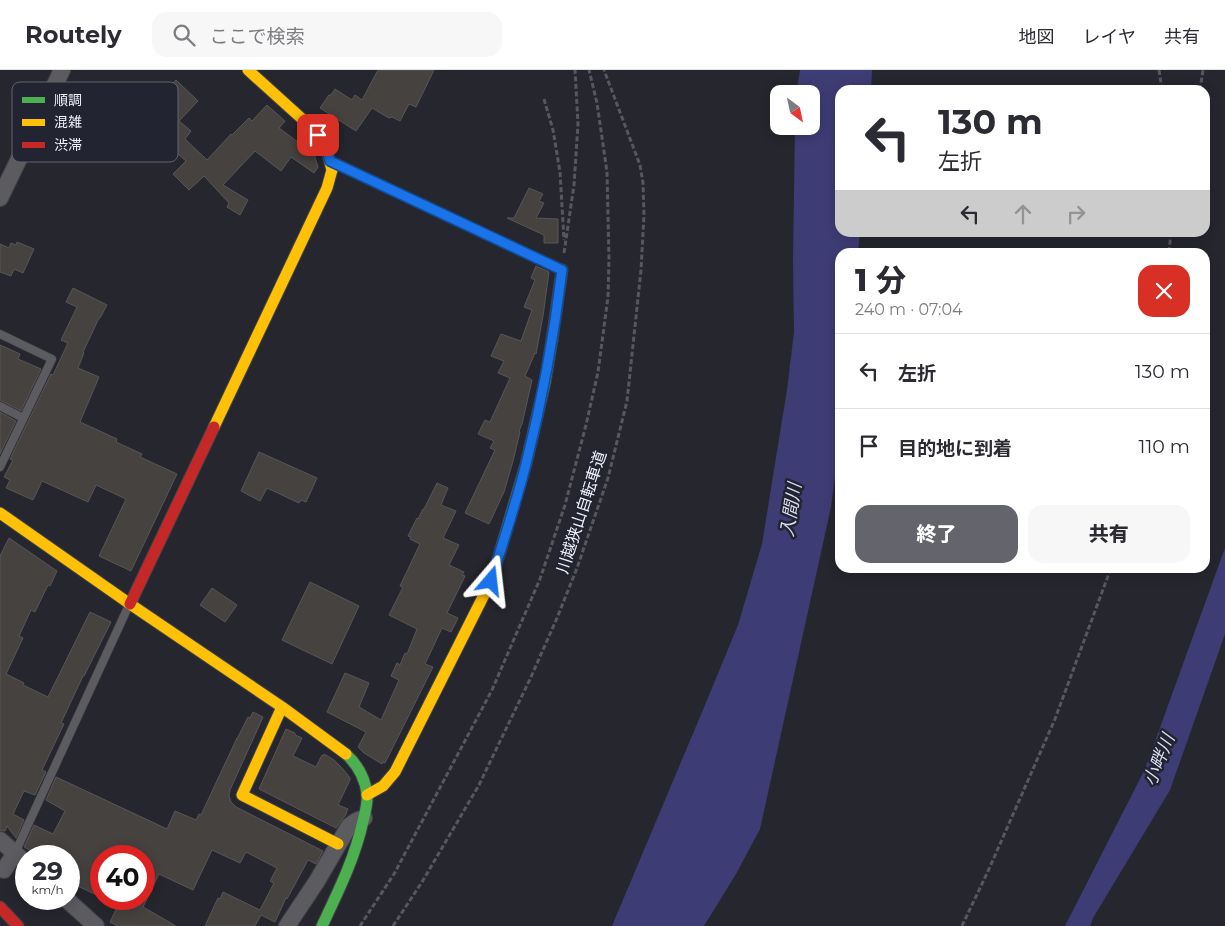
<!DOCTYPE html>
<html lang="ja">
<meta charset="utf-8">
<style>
:root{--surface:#fff;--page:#f7f7f7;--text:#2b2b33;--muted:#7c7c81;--line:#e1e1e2;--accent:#64646d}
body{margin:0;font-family:Montserrat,"Noto Sans JP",sans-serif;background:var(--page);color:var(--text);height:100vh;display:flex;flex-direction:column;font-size:19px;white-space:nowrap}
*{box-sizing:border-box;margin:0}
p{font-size:16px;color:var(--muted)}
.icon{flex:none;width:28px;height:28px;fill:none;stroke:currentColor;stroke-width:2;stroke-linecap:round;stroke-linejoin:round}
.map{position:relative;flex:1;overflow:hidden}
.side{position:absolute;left:835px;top:178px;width:375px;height:325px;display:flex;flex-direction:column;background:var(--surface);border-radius:15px;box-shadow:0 2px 12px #0003}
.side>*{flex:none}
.banner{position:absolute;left:835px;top:15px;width:375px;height:152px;border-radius:15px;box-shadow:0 2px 12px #0003;background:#fff;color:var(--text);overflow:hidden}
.needle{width:32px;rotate:147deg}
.buttons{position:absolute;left:770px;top:15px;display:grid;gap:10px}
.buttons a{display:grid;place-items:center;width:50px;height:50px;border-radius:10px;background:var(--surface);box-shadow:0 2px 12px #0003;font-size:25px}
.speed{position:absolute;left:15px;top:775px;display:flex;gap:10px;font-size:25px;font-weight:700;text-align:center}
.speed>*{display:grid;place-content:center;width:65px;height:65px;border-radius:50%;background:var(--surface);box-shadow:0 2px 12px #0003;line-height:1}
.speed small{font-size:12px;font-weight:400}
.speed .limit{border:8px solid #d22;background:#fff;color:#111}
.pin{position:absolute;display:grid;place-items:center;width:42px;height:42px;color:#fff;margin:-21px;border-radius:10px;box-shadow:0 2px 8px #0006}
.me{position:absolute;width:55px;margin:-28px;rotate:17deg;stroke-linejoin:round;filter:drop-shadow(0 0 4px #0008)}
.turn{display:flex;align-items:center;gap:18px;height:105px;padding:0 20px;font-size:22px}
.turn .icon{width:65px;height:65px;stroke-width:2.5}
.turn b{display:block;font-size:35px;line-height:42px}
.lanes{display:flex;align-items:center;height:48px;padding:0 20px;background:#0003;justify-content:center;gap:25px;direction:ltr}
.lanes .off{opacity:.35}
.round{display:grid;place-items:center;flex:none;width:52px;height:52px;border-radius:15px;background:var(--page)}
.head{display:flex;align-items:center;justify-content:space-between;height:85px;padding:0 20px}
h1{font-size:30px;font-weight:800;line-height:38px}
.button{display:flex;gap:10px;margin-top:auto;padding:10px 20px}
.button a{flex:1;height:58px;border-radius:15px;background:var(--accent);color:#fff;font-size:20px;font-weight:800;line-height:58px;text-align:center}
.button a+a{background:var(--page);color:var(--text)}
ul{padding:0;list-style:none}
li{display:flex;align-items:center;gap:15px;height:75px;padding:0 20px;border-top:1px solid var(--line)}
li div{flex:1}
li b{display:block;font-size:19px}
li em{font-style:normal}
header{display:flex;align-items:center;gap:30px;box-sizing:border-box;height:70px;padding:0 25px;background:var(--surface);border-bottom:1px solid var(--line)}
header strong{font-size:24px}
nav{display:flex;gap:28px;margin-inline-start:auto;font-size:18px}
.search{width:350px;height:45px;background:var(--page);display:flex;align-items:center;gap:12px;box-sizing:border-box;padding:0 18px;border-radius:15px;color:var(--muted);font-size:19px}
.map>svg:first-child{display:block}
.water{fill:#3e3c74}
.building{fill:#464240;stroke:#595657}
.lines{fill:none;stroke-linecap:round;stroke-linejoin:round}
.lane-casing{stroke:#414247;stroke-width:9}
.street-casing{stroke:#414247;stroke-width:18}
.fast-casing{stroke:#414247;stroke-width:13}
.slow-casing{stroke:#414247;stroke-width:13}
.jam-casing{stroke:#414247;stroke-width:13}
.path{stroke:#57575d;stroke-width:3;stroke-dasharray:5 2.5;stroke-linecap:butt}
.lane{stroke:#5b5b60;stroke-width:8}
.street{stroke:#5b5b60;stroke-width:16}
.fast{stroke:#4caf50;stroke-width:11}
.slow{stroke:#ffc107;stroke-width:11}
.jam{stroke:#c62828;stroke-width:11}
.route-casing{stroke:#114b97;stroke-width:12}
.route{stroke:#1a73e8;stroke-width:9}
.labels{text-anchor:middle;stroke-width:5;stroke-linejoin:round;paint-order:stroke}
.street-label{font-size:16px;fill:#f0f1fa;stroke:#232432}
.water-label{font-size:18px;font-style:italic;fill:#dadcef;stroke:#232432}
.key{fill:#232432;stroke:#60626e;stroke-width:1}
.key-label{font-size:14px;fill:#f0f1fa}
</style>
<header>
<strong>Routely</strong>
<div class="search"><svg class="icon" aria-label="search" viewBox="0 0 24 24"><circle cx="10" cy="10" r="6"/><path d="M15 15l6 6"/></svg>ここで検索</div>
<nav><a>地図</a><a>レイヤ</a><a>共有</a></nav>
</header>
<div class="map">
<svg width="1225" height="856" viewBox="0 0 1225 856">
<rect width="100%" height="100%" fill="#26272e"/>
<path class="water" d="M800 0H872L871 20H840V162L860 163 858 182H840V369L831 437 760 759 736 804 704 856H612L705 635 738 555 762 474 787 320 794 262 793 190 795 56H811V24H796Z
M1225 478V564L1170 720 1093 848 1090 856H1065L1145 699Z"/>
<path class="building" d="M378 0H434L416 37 409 34 400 51 392 47 389 48 372 38 356 61 320 38 329 25H331L335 19 352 30 355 25 362 30Z
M176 10 198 31 179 51 191 61 185 69 207 90 231 64 232 65 249 48 252 51 267 35 285 51 279 58 314 84 318 97 314 103 291 87 281 101 255 81 223 115 248 130 240 145 227 137 229 133 204 106 189 120 173 104 186 91 164 72 167 67 144 44Z
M529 118 543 124 539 131 544 133 536 148 558 149V173H544V165L507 148H514Z
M17 172 34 179 23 203 14 199 11 206 0 202V174L9 178 11 173 16 175Z
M536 196 549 202 543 246 536 284 535 283 525 306 532 310 522 354 519 361 520 362 513 391 504 422 489 454 465 443 495 380 490 378 494 371 478 364 485 350 490 352 510 308 498 303 504 291 491 286 501 264 521 271 532 240 524 237 535 210 531 208Z
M73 218 107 235 100 248H99L83 282 84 283 78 298 99 307 80 352 117 369 116 372 142 384 140 387 177 404 131 501 99 486 126 429 96 415 88 432 42 411 33 430 6 418 10 410 4 407 13 390 10 389 51 304 53 305 68 273 61 270 77 237 66 232Z
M0 275 20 284 18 289 41 299 21 341 0 330Z
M0 342 16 351 0 384Z
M259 382 317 408 306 432 301 430 299 433 267 418 260 431 241 421Z
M437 413 448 418 441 435 456 441 443 468 459 475 449 495 464 502 462 505 465 506 447 543 458 548 451 562 442 558 425 594 433 597 385 693 383 692 382 694 364 683 358 677 366 662 327 642 345 603 369 613 359 637 381 650 399 610 391 606 397 593 400 595 405 583 407 584 417 559 389 545 403 517 400 516 420 474 410 469 411 467 408 466 417 448 418 449 423 439H424Z
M9 468 57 501 50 516 48 515 35 542 31 540 19 566 23 568 6 604 24 613 23 615 48 627 90 542 111 552 84 606H83L61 653 64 654 42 700 46 702 35 725 24 721 13 744 24 750 16 768 7 756 5 761 0 760V486Z
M310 512 359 536 332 594 282 570Z
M212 518 237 535 225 552 200 535Z
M253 642 263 647 230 720 229 726 231 732 236 737 323 781 316 794 308 790 287 829 286 828 275 852 261 845 255 856H205L218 828 220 829 223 822 260 840 274 813 270 811 277 798 246 782 240 793 212 780 193 820 159 804 143 837 176 856H118L110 852 121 829H144V786H101V827L69 812V786H40L24 777 34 755 53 764 65 741 46 730 56 707 167 759 175 741 196 750 199 744 201 745 237 668V669L248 647 250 648Z
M286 659 295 663V665L302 668 293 686 316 697 322 685 323 686 324 684 334 690 343 699 350 708V710L338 735 348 739 346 743H347L341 751 336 758 259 719Z"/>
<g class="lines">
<defs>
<path id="lane" d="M334 93 561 200
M0 264 52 289 0 397
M0 336 23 348
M15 783 129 535"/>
<path id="street" d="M0 128 62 0
M0 770 26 793
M4 800 15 783
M66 829 96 856
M287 856 317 811 349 756 356 751 364 748"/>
<path id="fast" d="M492 509 526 394 545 312 552 270
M322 856C338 822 355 788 363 751 365 743 368 733 367 724 365 708 358 695 346 684"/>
<path id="slow" d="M214 357 327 118 332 100 325 73 310 56 248 0
M0 443 130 534 282 637 346 684
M282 637 242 725 338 774
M367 725 383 716 395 702 492 509"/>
<path id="jam" d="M552 270 562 200
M130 534 214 357
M0 837 18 856"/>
</defs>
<use href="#lane" class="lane-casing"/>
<use href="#street" class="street-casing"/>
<use href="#fast" class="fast-casing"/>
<use href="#slow" class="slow-casing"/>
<use href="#jam" class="jam-casing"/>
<path class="path" d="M1159 0 1162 20
M1200 20 1203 0
M544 29 553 60 560 102 564 170
M1169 182 1171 162
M564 183 574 115 578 54 575 0
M360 856 394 804 492 620 540 509 565 435 586 355 598 302 608 227 609 189 607 102 597 33 589 0
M393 856 422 812 479 715 531 607 557 548 577 498 608 408 627 331 641 200 644 145 643 113 640 95 604 0
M962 856 989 799 1055 649 1111 498"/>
<use href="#lane" class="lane"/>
<use href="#street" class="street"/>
<use href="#fast" class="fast"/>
<use href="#slow" class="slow"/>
<use href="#jam" class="jam"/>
</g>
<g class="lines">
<defs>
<path id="route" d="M318 65 325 73 330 91 562 200C554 266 542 331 526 394 516 433 503 472 491 511"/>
</defs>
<use href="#route" class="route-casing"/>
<use href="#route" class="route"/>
</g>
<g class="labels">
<g class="street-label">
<text transform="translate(581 442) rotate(-72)" y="6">川越狭山自転車道</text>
</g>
<g class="water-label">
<text transform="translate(791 440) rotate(-81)" y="6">入間川</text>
<text transform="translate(1159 690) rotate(-68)" y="6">小畔川</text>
</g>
</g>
<rect x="12" y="12" width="166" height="80" rx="8" class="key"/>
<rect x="22" y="27" width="23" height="6" fill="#4caf50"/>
<rect x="22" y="49" width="23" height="7" fill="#ffc107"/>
<rect x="22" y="72" width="23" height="6" fill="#c62828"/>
<g class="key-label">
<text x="54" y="35">順調</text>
<text x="54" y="57">混雑</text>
<text x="54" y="80">渋滞</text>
</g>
</svg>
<div class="buttons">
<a><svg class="needle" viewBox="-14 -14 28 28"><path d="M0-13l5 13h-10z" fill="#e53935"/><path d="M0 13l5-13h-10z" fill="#7c7c81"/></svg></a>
</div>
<div class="speed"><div>29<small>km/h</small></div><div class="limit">40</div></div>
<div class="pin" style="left:318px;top:65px;background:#d93025"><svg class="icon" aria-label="arrive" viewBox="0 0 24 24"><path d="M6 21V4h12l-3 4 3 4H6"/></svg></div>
<svg class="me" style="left:491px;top:511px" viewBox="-20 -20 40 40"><path d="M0-17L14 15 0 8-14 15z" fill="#1a73e8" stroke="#fff" stroke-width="4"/></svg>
<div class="banner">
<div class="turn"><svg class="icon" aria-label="left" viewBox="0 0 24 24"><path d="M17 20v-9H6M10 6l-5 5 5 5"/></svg><div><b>130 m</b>左折</div></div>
<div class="lanes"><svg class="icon" aria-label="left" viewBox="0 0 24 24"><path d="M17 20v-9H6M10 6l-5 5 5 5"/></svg><svg class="icon off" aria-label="ahead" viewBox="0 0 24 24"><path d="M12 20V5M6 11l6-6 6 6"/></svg><svg class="icon off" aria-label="right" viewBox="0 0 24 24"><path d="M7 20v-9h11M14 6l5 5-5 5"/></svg></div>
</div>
<section class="side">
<div class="head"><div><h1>1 分</h1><p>240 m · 07:04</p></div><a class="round" style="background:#d93025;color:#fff"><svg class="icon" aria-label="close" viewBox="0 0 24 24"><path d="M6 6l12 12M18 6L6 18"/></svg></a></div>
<ul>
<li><svg class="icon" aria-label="left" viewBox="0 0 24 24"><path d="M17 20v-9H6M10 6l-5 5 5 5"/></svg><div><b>左折</b></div><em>130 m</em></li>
<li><svg class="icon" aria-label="arrive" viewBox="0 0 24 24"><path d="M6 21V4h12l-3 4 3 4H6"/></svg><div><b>目的地に到着</b></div><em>110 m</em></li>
</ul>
<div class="button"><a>終了</a><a>共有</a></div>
</section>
</div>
